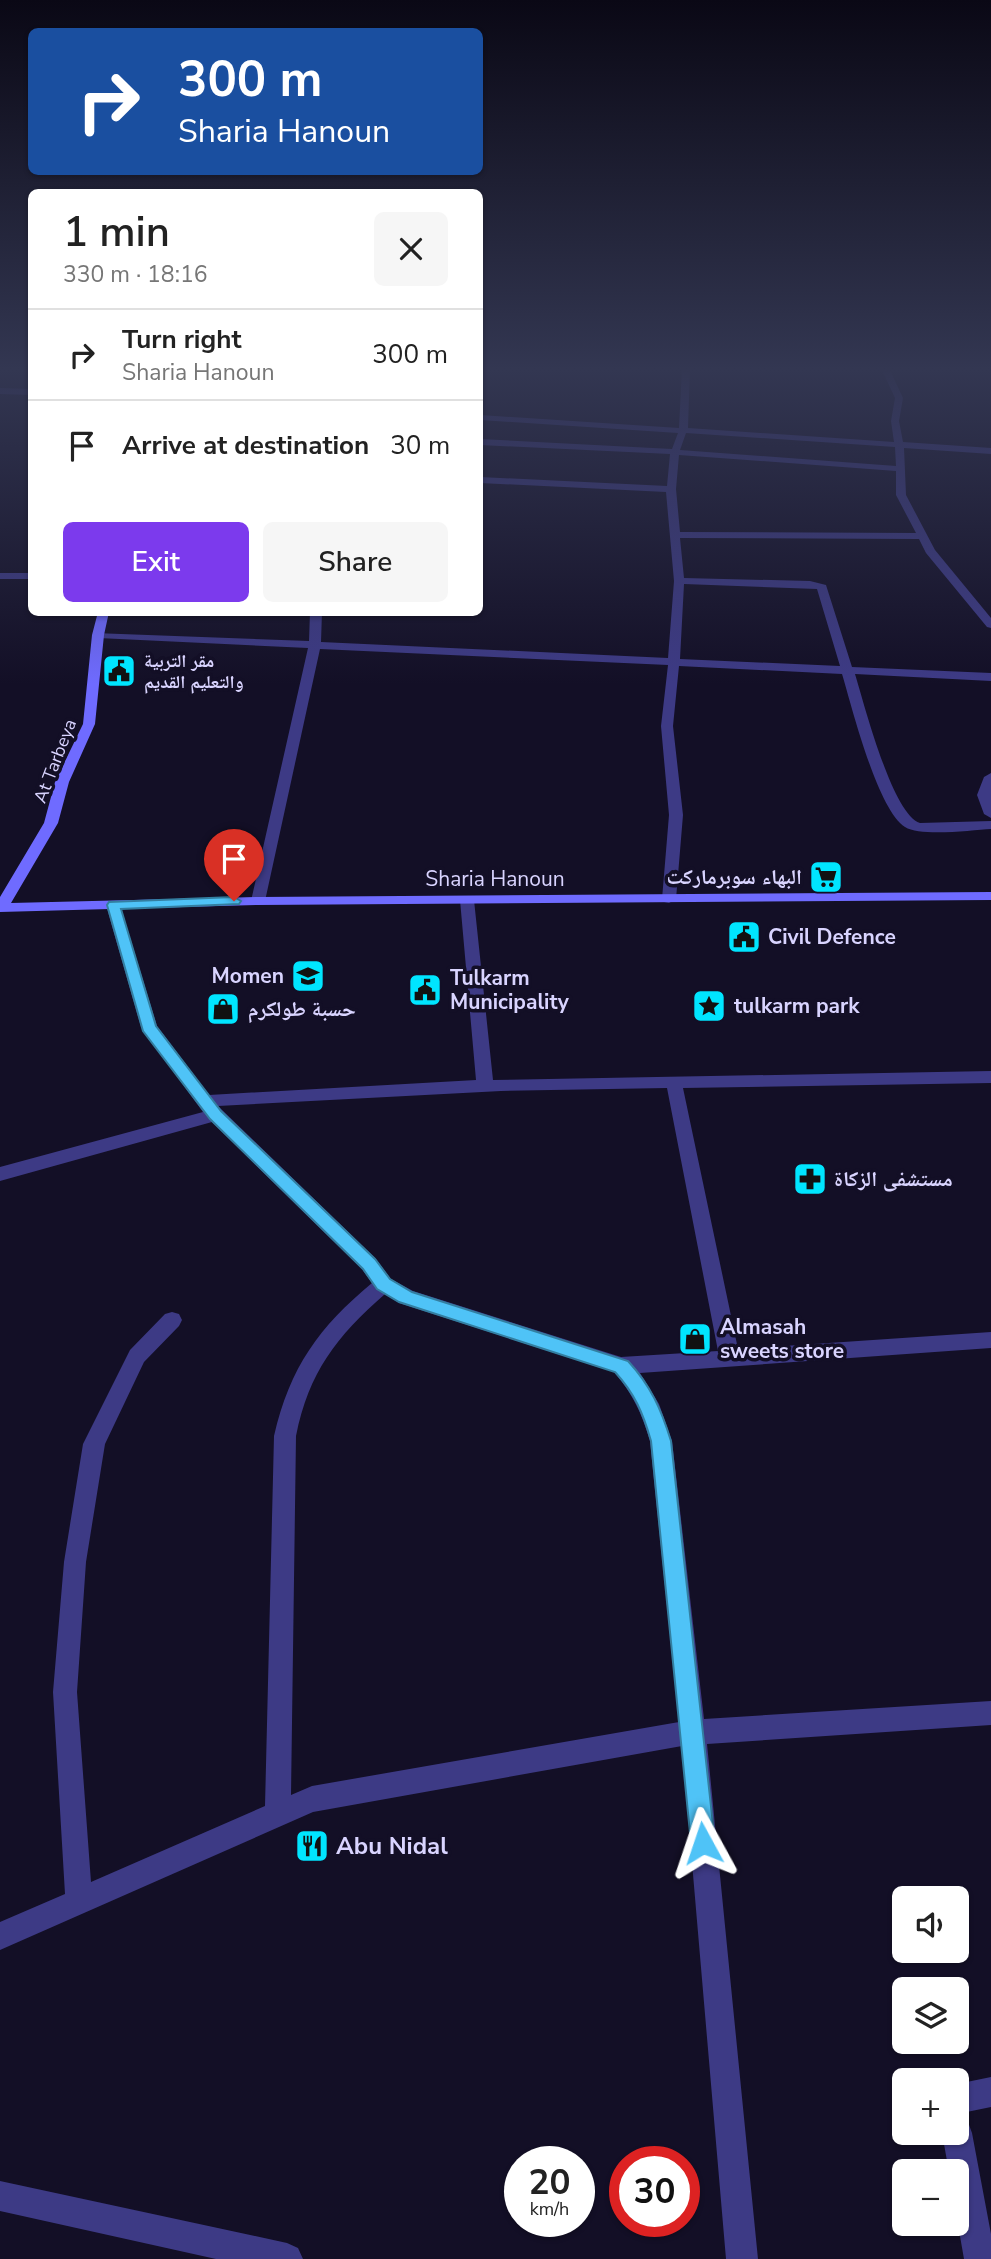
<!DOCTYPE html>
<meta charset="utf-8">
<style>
:root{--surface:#fff;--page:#f6f6f6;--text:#222;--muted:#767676;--line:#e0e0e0;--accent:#7c3aed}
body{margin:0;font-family:"Nunito Sans","Noto Naskh Arabic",sans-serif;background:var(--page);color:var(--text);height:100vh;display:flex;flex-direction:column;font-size:26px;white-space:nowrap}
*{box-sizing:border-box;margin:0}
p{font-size:23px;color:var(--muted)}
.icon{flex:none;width:38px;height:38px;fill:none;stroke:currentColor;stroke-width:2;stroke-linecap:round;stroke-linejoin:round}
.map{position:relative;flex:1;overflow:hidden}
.panel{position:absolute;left:28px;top:189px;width:455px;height:427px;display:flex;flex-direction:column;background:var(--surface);border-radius:10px;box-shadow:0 2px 5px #0004}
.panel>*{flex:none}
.top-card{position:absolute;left:28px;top:28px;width:455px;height:147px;border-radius:10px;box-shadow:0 2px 5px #0004;background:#1a4fa0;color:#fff;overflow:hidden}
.buttons{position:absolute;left:892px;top:1886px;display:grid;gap:14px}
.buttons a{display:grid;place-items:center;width:77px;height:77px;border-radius:10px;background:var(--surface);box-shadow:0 2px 5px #0004;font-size:35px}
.speed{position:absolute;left:504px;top:2146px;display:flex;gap:14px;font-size:35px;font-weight:700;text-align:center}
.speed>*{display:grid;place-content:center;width:91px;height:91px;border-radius:50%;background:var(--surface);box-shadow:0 2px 5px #0004;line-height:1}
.speed small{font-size:18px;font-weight:400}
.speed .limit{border:10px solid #d22;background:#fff;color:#111}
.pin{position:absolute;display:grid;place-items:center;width:60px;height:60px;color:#fff;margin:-72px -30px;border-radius:50% 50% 50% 0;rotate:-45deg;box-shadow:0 0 7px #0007}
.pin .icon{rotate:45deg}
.me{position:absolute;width:77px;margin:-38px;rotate:355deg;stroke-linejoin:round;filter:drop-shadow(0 0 5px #0008)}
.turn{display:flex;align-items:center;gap:24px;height:147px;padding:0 35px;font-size:32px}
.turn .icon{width:91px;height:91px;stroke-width:2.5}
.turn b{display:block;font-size:49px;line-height:60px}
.round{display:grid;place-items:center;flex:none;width:74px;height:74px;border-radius:10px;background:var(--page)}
.summary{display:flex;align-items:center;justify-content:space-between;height:119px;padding:0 35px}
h1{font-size:42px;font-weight:600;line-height:52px}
.button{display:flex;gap:14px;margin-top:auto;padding:14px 35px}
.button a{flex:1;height:80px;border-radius:10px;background:var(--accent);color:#fff;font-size:28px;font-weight:600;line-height:80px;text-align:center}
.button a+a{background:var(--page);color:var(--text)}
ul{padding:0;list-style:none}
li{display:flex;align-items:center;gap:21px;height:91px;padding:0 35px;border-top:2px solid var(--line)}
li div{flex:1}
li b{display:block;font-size:26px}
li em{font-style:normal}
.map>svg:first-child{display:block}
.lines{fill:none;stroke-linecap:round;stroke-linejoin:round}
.street{fill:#3d3a85;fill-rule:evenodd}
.secondary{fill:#6f6bff;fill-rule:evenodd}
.route{fill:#4fc3f7;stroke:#337fa1;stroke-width:2}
.labels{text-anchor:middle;stroke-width:7;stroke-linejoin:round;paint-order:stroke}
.far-poi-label{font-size:18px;font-weight:bold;fill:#d9d4ff;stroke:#130f26;text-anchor:start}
.far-street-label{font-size:18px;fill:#d9d4ff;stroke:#130f26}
.poi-label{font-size:21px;font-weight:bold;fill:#d9d4ff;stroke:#130f26;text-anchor:start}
.street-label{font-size:21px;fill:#d9d4ff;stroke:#130f26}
.near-poi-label{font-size:24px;font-weight:bold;fill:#d9d4ff;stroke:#130f26;text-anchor:start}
</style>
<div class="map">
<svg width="991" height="2259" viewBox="0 0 991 2259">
<rect width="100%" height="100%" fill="#130f26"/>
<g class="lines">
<path class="street" d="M682 368H690L688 428 894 442 891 421 895 398 881 368H889L903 398 899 421 903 442 991 448V454L904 448 906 495 935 550 991 618V628L987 627 926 553 919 539 680 538 684 578 810 581 826 585 852 667 991 673V681L855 674C864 703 892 814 920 823L991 821V829C972 830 921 837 905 827 877 809 852 707 842 674L679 666 673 726 683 815 676 899 669 903 664 902 662 899 669 815 661 726 668 665 320 649 265 901 258 905 253 904 251 901 308 648 98 638 94 637V633L309 641 310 612H322L321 642 668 658 674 581 666 492 480 483V477L667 486 670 454 480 445V439L672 449 678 433 480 420V415L679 428ZM686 433 895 447 896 466 680 450ZM679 455 896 471V495L916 533 680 532 676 489ZM684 584 817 589 840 666 680 659Z
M0 388 32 389V395L0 394Z
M0 573H32V579H0Z
M991 773V818L984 814 977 795 984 777Z
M467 896 474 900 493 1080 991 1071V1083L683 1088 738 1349 991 1332V1348L640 1373 659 1404 672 1441 704 1719 991 1701V1725L707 1744 758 2259H726L682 1746 313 1812 0 1950V1922L65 1894 53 1692 64 1562 83 1444 130 1350 165 1314 172 1312 179 1314 182 1320 179 1326 144 1362 105 1444 86 1562 77 1692 91 1882 265 1806 274 1436C290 1367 319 1327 372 1283L362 1269 212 1122 0 1181V1167L203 1112 141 1027 106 905 113 901 120 905 157 1026 209 1095 476 1080 460 900ZM667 1088 718 1351 621 1357 413 1291 391 1279 376 1259 218 1106 501 1091ZM385 1294 399 1303 614 1372C633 1394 642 1414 650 1441L679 1722 312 1786 291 1795 296 1436C309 1372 336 1337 385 1294Z
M991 2077V2107L957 2114V2084Z
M957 2118 968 2122 972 2133 991 2234V2259H964L957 2219V2172H949L942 2133H957Z
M0 2181 287 2243 298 2248 303 2259H216L0 2211Z"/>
<path class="secondary" d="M98 612H109L104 635 95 724 69 782 58 823 11 903 258 897 991 892V900L258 905 0 912V897L44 823 55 782 83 724 92 635Z"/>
</g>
<linearGradient id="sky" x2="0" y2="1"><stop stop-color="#0a0815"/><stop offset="0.54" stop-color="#333752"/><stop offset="1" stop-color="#333752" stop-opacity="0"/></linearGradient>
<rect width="991" height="684" fill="url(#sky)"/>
<path class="route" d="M234 897 241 901 239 904 121 909 156 1026 221 1111 375 1259 390 1279 412 1292 628 1361C651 1386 661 1409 671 1441L715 1843 712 1851 703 1855 695 1851 691 1843 651 1441C643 1413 635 1394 615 1372L399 1302 377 1289 363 1269 210 1119 143 1031 107 905 109 902Z"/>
<defs>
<symbol id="civic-square" viewBox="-11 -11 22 22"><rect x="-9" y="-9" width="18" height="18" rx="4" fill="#00e5ff" stroke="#130f26"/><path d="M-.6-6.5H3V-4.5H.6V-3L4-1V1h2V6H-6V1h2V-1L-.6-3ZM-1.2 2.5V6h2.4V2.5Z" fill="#111"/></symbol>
<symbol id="supermarket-square" viewBox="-11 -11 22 22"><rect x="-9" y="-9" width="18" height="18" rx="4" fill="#00e5ff" stroke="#130f26"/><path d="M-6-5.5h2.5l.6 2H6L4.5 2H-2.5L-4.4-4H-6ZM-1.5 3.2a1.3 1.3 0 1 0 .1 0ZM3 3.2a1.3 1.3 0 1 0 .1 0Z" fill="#111"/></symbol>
<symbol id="school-square" viewBox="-11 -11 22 22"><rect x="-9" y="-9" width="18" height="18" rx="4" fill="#00e5ff" stroke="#130f26"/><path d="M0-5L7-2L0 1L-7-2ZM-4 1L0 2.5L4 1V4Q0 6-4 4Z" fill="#111"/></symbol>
<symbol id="sight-square" viewBox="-11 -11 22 22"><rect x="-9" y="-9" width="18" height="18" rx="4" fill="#00e5ff" stroke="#130f26"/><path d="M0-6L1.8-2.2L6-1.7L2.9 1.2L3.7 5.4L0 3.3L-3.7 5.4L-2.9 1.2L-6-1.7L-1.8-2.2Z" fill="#111"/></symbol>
<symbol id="shop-square" viewBox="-11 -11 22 22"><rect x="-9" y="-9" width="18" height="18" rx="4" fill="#00e5ff" stroke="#130f26"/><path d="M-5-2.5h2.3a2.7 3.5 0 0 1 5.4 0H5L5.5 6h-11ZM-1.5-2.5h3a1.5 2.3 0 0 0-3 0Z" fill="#111"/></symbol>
<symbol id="pharmacy-square" viewBox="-11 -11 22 22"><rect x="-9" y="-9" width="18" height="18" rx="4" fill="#00e5ff" stroke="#130f26"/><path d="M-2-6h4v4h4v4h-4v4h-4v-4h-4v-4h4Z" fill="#111"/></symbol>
<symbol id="restaurant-square" viewBox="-11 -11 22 22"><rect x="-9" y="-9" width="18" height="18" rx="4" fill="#00e5ff" stroke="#130f26"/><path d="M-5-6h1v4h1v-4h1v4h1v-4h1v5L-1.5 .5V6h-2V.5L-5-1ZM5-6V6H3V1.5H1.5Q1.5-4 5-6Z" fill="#111"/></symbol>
</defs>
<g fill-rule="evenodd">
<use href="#civic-square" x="100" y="652" width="38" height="38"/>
<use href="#supermarket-square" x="807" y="858" width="38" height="38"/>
<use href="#civic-square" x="725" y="918" width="38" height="38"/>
<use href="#school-square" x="289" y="957" width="38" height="38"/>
<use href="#civic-square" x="406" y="971" width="38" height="38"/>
<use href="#sight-square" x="690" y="987" width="38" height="38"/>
<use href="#shop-square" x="204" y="990" width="38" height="38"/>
<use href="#pharmacy-square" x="791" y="1160" width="38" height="38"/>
<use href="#shop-square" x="676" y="1320" width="38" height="38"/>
<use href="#restaurant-square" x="293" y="1827" width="38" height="38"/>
</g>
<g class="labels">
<g class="far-poi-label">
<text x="144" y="667">مقر التربية<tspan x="144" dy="21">والتعليم القديم</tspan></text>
</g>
<g class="far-street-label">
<text transform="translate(55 761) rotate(-69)" y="6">At Tarbeya</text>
</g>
<g class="poi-label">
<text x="802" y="884" text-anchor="end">البهاء سوبرماركت</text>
<text x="768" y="944">Civil Defence</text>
<text x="284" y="983" text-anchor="end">Momen</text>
<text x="450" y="985">Tulkarm<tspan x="450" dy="24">Municipality</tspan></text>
<text x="734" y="1013">tulkarm park</text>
<text x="248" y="1016">حسبة طولكرم</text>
<text x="834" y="1186">مستشفى الزكاة</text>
<text x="720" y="1334">Almasah<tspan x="720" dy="24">sweets store</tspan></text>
</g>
<g class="street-label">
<text x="495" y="886">Sharia Hanoun</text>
</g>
<g class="near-poi-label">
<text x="336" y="1854">Abu Nidal</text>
</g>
</g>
</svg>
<div class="buttons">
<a><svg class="icon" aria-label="sound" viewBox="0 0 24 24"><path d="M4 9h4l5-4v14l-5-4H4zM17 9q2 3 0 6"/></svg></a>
<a><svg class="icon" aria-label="layers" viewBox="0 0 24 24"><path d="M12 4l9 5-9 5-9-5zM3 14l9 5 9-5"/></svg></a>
<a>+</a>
<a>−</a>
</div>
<div class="speed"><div>20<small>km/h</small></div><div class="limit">30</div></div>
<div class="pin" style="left:234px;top:901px;background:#d93025"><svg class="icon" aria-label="arrive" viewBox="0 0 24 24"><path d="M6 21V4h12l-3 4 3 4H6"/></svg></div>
<svg class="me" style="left:703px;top:1843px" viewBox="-20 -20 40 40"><path d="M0-17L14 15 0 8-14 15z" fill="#4fc3f7" stroke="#fff" stroke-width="4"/></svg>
<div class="top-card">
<div class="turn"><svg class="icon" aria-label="right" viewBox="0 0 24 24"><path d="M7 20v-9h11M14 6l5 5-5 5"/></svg><div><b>300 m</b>Sharia Hanoun</div></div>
</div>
<section class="panel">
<div class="summary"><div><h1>1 min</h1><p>330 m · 18:16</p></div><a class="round"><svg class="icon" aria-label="close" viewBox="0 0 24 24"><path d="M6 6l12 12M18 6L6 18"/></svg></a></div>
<ul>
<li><svg class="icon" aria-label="right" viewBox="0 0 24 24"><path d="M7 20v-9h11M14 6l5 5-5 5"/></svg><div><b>Turn right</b><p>Sharia Hanoun</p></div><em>300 m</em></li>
<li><svg class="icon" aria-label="arrive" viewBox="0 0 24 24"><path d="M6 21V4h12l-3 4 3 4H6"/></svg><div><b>Arrive at destination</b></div><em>30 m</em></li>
</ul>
<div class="button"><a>Exit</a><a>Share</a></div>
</section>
</div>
